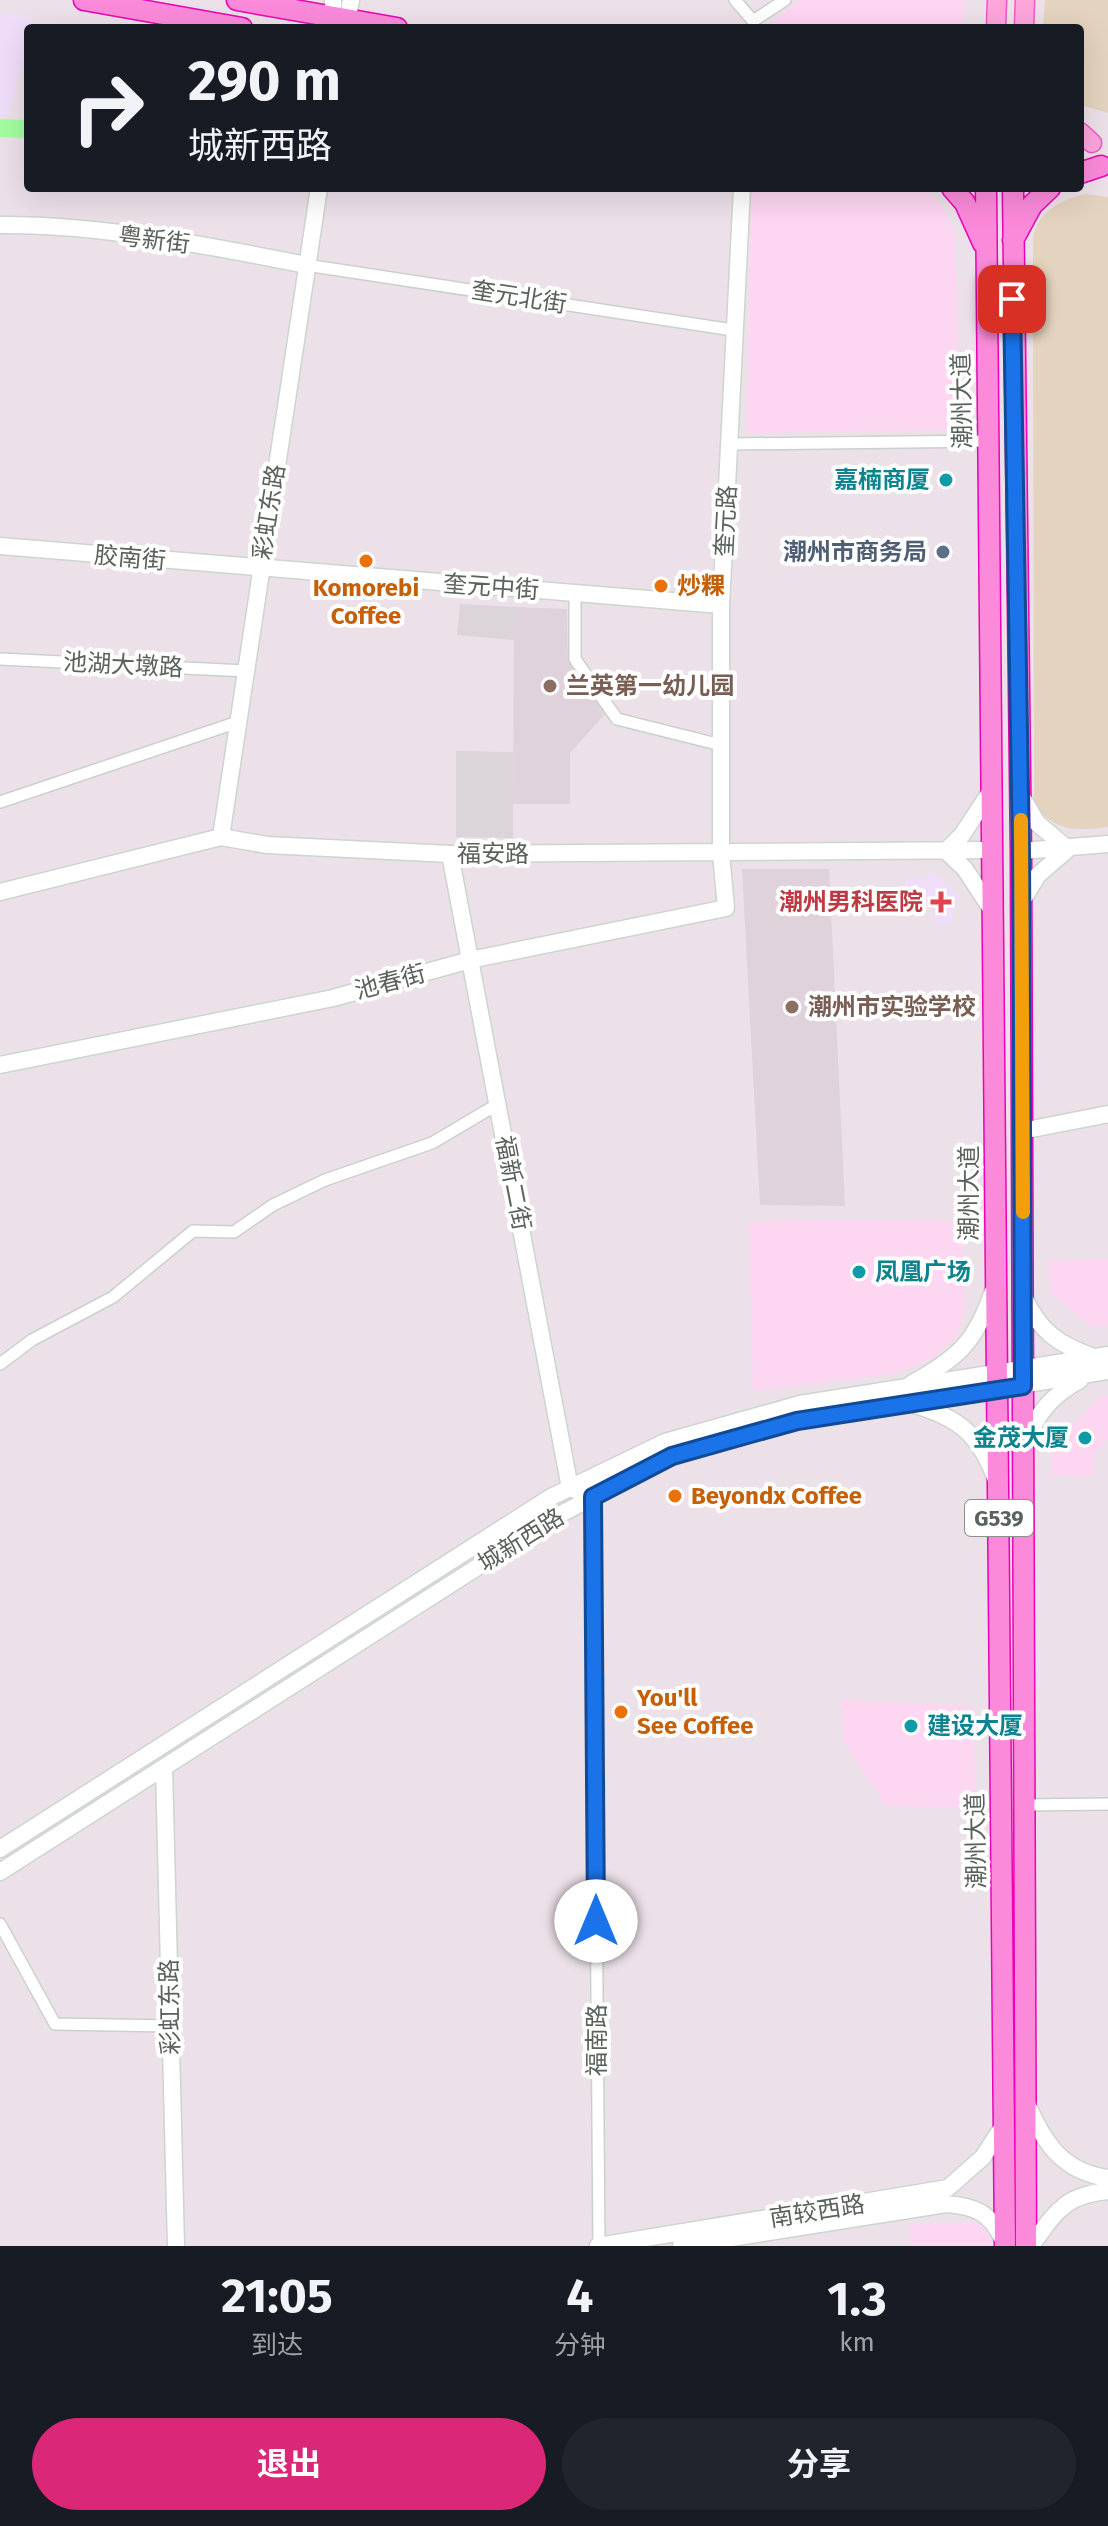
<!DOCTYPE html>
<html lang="zh">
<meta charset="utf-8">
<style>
:root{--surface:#171b24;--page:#20242c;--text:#f1f3f6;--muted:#9ea1a6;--accent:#db2777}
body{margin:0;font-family:"Fira Sans","Noto Sans SC",sans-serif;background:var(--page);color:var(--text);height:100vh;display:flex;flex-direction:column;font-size:30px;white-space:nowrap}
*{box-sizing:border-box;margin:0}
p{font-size:26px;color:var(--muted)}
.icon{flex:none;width:44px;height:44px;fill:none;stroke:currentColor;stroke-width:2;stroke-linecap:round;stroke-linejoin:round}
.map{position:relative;height:2246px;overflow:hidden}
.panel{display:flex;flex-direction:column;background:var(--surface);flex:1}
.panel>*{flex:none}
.guide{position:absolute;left:24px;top:24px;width:1060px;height:168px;border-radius:8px;box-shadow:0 8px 32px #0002;background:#171b24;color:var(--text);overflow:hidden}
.pin{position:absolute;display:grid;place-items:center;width:68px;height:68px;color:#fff;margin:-34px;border-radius:16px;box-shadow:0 4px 12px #0006}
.me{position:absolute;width:88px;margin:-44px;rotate:0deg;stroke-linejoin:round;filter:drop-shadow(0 0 6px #0008)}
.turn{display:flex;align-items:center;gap:28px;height:168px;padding:0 32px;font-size:36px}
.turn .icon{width:104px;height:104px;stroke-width:2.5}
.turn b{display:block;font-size:56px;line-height:68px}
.eta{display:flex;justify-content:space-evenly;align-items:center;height:136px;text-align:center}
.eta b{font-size:48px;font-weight:700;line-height:56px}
.primary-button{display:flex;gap:16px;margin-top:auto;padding:16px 32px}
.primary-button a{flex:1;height:92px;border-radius:48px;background:var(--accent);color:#fff;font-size:32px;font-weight:700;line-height:92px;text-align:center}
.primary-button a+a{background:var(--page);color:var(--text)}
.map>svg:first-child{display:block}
.commercial{fill:#fdd6f1}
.industrial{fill:#dbd4d9}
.education{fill:#dfd2db}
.medical{fill:#f0ddfa}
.green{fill:#e4d3be}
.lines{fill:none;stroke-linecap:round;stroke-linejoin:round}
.river{stroke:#a2fea0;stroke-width:18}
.street-casing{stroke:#cad1cc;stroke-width:14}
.secondary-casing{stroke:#ccd5ce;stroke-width:19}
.primary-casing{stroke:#ef58c7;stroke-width:21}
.highway-casing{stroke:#eb03b5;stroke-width:23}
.street{stroke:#fff;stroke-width:11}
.secondary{stroke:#fff;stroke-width:16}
.primary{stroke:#fea5dc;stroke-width:18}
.highway{stroke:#fb8ada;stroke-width:20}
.route-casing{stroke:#114b97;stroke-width:20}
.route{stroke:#1a73e8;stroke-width:14}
.slow{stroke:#f59e0b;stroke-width:14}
.culture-dot{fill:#0f9aa8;stroke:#fff;stroke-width:3}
.service-dot{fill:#5c6f8a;stroke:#fff;stroke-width:3}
.food-dot{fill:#e8710a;stroke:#fff;stroke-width:3}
.education-dot{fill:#8d6e63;stroke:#fff;stroke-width:3}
.health-dot{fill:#e0444e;stroke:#fff;stroke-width:3}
.labels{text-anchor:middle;stroke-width:8;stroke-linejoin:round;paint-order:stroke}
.shield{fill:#fff;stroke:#8c918c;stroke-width:2}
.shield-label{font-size:22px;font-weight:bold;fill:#5a625b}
.street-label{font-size:24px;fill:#5a625b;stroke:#fff}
.culture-label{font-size:24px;font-weight:bold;fill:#0d838f;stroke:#fff;text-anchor:end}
.service-label{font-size:24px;font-weight:bold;fill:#4e5e75;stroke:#fff;text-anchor:end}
.food-label{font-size:24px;font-weight:bold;fill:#c56008;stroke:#fff;text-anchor:start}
.education-label{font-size:24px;font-weight:bold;fill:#785e54;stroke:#fff;text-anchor:start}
.health-label{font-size:24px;font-weight:bold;fill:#be3a42;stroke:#fff;text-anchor:end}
</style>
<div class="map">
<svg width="1108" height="2246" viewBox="0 0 1108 2246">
<rect width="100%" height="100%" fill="#ede1e9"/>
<path class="commercial" d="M800 0H966L963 28H763Z
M751 188H925L942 205 955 231 960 430 747 433Z
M836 1219 962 1221 965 1309 957 1335 935 1357 895 1373 753 1391 749 1222Z
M1108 1259V1326L1093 1328 1050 1293 1048 1261Z
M1108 1395V1439L1094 1454V1476L1052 1475 1051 1448 1100 1397Z
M841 1700 973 1706 976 1809 886 1806 843 1741Z
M992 2221V2246H910L909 2225Z"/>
<path class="industrial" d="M460 604 514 607V640L457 635Z
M456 751 513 752V838L456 837Z"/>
<path class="education" d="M514 607 567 609 568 659 606 713 570 753V804H513Z
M742 869H829L845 1206 760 1205Z"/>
<path class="medical" d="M0 13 33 18 9 115H0Z
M933 871 960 898 952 906 953 924 935 926V909L920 896 906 897V878H926Z"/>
<path class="green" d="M1045 0H1108V113L1080 105V28H1043Z
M1086 194 1108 197V827C1076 831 1055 832 1034 804L1033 238C1037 212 1062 199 1086 194Z"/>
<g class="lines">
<path class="river" d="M0 128 28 129"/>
<defs>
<path id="street" d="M735 0 753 21 785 0
M306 265 733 330
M730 444 988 441
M575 593V659L617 719 721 745
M0 659 246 671
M0 802 238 722
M0 1364 32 1340 113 1297 193 1231 234 1232 273 1205 325 1180 432 1143 498 1104
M593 1497 599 2246
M1026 1805 1108 1804
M0 1924 55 2024 171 2026"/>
<path id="secondary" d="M333 0 334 28
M346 28 351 0
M0 225C97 224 211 246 306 265
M0 546 721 605
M993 788 962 835 946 851 965 869 993 912
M221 837 319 188
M1021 851 1108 844
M450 854 570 1488 578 1491
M0 892 221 837 267 845 450 854 994 850
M1022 901 1038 875 1068 849 1037 823 1022 797
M0 1065 333 998 470 960 726 908 721 854V605L742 188
M1022 1131 1108 1114
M1024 1297C1039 1331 1059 1345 1094 1357
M911 1384C958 1357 975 1344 993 1291
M915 1405C960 1418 980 1436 996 1480
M1026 1442C1037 1413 1052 1395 1080 1380
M164 1768 176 2246
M0 1849 551 1497 665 1442 800 1404 1108 1355
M0 1872 559 1515 672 1456 797 1421 1108 1371
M1028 2106C1045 2145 1064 2172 1108 2178
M598 2246 948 2188 983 2157 1003 2126
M681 2246 946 2204C975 2206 991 2213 1003 2240
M1031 2246C1056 2212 1064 2195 1108 2191"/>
<path id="primary" d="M996 28 997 0
M1024 28 1025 0
M1080 132 1092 143"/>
<path id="highway" d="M84 0 242 28
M237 0 397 28
M1080 173 1101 166
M952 188 965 203 983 243
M986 188 1005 2246
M1013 188 1021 857 1026 2246
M1013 240 1032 205 1050 188"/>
</defs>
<use href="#street" class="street-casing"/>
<use href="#secondary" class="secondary-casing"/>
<use href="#primary" class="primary-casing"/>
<use href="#highway" class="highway-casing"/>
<use href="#street" class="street"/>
<use href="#secondary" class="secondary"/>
<use href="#primary" class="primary"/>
<use href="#highway" class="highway"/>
</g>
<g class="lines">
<defs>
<path id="route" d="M596 1921 593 1497 672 1456 797 1421 1023 1386 1021 857 1012 299"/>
</defs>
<use href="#route" class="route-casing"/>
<use href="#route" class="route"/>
<path class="slow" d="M1021 820 1023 1212"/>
</g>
<g class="culture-dot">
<circle cx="946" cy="480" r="8"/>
<circle cx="859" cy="1272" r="8"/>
<circle cx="1085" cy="1438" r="8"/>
<circle cx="911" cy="1726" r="8"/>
</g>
<circle class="service-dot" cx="943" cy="552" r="8"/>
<g class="food-dot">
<circle cx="366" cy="561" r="8"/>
<circle cx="661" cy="586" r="8"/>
<circle cx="675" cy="1496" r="8"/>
<circle cx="621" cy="1712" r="8"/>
</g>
<g class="education-dot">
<circle cx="550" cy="686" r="8"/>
<circle cx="792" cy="1007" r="8"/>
</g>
<path class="health-dot" d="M937 890h8v8h8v8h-8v8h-8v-8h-8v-8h8z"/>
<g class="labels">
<rect class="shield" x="965" y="1500" width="68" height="36" rx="6"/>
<g class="shield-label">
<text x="999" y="1526">G539</text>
</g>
<g class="street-label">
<text transform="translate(154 240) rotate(7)" y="8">粤新街</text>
<text transform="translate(519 297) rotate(9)" y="8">奎元北街</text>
<text transform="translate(962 401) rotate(-91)" y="8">潮州大道</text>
<text transform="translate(269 512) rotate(-81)" y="8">彩虹东路</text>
<text transform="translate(726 521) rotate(-87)" y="8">奎元路</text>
<text transform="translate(130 558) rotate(5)" y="8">胶南街</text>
<text transform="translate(491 587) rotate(4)" y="8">奎元中街</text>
<text transform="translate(123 665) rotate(3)" y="8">池湖大墩路</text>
<text x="493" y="862">福安路</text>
<text transform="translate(390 982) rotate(-15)" y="8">池春街</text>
<text transform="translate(513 1183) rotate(79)" y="8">福新二街</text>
<text transform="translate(969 1193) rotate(-90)" y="8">潮州大道</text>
<text transform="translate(521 1540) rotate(-32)" y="8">城新西路</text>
<text transform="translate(976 1841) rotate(-91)" y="8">潮州大道</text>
<text transform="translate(170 2007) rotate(-91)" y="8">彩虹东路</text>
<text transform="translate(597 2040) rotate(-90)" y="8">福南路</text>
<text transform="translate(817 2211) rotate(-9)" y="8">南较西路</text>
</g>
<g class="culture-label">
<text x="930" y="488">嘉楠商厦</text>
<text x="875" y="1280" text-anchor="start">凤凰广场</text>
<text x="1069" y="1446">金茂大厦</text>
<text x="927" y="1734" text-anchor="start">建设大厦</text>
</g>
<g class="service-label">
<text x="927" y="560">潮州市商务局</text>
</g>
<g class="food-label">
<text x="677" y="594">炒粿</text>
<text x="366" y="596" text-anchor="middle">Komorebi<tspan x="366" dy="28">Coffee</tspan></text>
<text x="691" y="1504">Beyondx Coffee</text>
<text x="637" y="1706">You'll<tspan x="637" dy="28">See Coffee</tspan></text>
</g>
<g class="education-label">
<text x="566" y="694">兰英第一幼儿园</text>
<text x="808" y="1015">潮州市实验学校</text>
</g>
<g class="health-label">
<text x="923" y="910">潮州男科医院</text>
</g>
</g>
</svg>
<div class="pin" style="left:1012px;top:299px;background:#d93025"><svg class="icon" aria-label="arrive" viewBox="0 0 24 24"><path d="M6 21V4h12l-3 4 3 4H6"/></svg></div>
<svg class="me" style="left:596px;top:1921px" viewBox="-20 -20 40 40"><circle r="19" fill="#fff"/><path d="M0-13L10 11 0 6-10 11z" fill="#1a73e8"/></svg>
<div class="guide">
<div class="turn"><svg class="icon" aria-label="right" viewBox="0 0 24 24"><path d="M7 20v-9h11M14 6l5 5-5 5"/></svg><div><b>290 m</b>城新西路</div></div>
</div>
</div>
<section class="panel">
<div class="eta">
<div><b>21:05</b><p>到达</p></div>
<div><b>4</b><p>分钟</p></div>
<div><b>1.3</b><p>km</p></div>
</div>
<div class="primary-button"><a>退出</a><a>分享</a></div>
</section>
